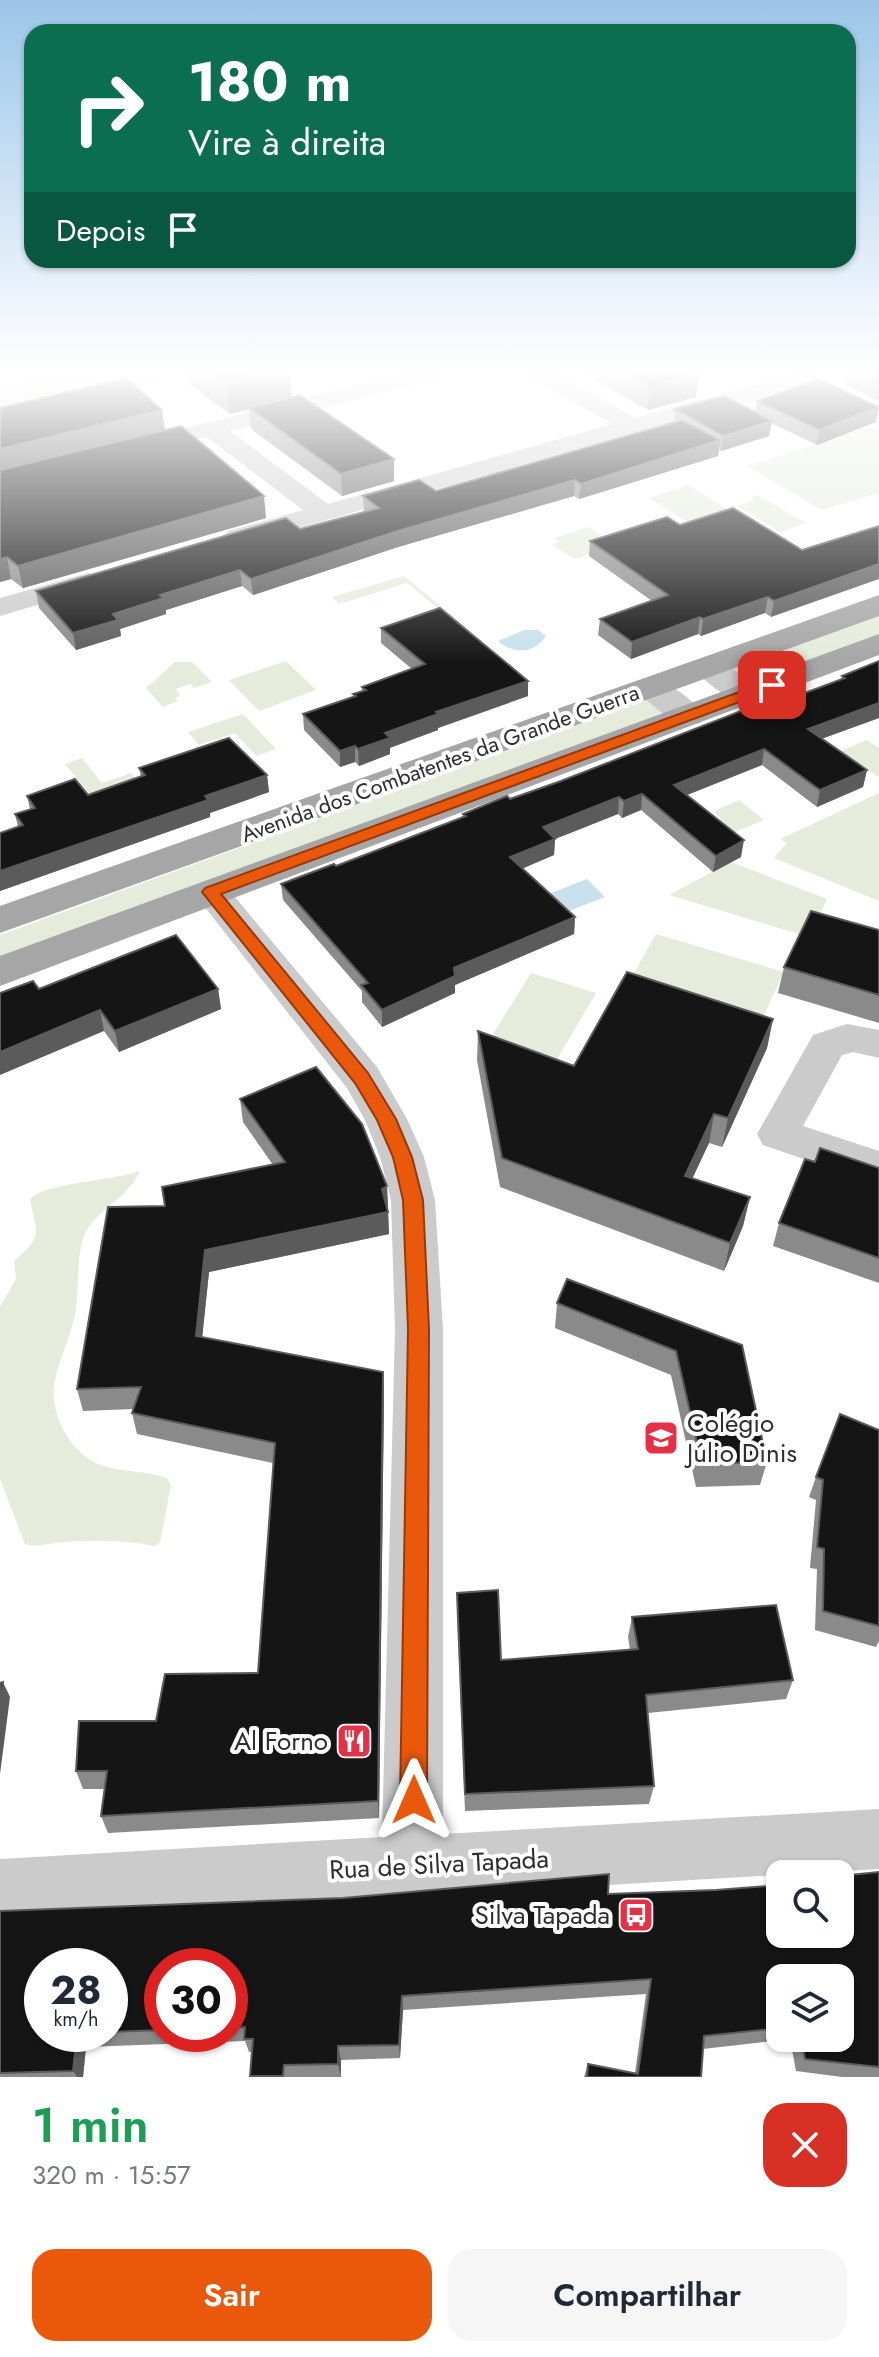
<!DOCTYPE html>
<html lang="pt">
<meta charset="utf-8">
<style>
:root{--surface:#fff;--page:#f6f6f7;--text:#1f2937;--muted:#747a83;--accent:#ea580c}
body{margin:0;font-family:Jost,sans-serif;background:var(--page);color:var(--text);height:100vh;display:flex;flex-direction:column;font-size:30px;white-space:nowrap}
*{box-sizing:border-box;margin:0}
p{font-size:26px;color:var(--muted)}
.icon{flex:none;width:44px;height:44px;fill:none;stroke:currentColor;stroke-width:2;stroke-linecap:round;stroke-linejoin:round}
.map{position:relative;height:2077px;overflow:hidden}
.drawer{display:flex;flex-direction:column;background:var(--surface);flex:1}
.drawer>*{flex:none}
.top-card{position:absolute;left:24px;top:24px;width:832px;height:244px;border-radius:24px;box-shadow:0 2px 6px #0004;background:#0b6e4f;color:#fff;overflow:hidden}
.controls{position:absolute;left:766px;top:1860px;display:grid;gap:16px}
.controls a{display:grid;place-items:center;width:88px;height:88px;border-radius:16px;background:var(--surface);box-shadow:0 2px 6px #0004;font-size:40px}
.speed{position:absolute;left:24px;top:1948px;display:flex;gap:16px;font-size:40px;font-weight:700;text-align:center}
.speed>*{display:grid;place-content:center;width:104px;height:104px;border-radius:50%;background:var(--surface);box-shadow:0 2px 6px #0004;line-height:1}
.speed small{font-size:20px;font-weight:400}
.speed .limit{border:12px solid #d22;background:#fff;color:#111}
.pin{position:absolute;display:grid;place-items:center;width:68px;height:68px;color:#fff;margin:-34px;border-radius:16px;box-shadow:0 4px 12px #0006}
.me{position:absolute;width:88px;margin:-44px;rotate:0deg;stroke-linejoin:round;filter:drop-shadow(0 0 6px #0008)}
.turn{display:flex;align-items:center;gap:28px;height:168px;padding:0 32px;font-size:36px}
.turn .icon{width:104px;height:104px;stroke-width:2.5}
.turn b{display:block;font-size:56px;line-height:68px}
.then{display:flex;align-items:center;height:76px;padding:0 32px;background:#0003;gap:16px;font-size:30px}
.round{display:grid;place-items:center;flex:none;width:84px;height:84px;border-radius:24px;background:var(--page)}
.head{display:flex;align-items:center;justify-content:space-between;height:136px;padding:0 32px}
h1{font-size:48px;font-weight:600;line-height:60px;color:#1e9e55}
.cta{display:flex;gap:16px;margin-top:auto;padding:16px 32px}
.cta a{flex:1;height:92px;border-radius:24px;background:var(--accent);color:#fff;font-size:32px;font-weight:600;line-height:92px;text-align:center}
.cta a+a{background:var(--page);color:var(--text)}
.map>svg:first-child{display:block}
.green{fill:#e5ecdc}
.water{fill:#c8e0eb}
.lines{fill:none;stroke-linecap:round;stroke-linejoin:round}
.minor{fill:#cbcbcb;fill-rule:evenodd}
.major{fill:#a6a6a6;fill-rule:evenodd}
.wall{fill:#8a8a8a;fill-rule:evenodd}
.shaded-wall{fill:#5b5b5b}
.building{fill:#151515;stroke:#5b5b5b;stroke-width:2}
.route{fill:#ea580c;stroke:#983908;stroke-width:2}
.labels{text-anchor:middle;stroke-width:8;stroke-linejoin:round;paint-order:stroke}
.street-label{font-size:22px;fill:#2e2e2e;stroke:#fff}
.near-poi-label{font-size:26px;fill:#2e2e2e;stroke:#fff;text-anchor:end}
.near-street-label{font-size:26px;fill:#2e2e2e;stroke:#fff}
</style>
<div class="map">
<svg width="879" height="2077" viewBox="0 0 879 2077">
<rect width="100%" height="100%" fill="#fff"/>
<path class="green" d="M65 372H180L183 374 0 418V387Z
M870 427 879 431V493L822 510 747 466Z
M688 485 744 519 704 532 649 498Z
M757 495 806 523 781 532 737 506 755 500 751 497Z
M588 527 614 545 574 559 552 544 559 542 554 538Z
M404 576 455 618 451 619 407 583 339 604 332 597Z
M879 613V636L752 683 730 667Z
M286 661 316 690 259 711 229 680Z
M175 662H192L212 682 194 688 190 684 176 689 180 696 175 698 178 701 163 707 146 688Z
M648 699 668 714 0 963V935Z
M243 714 276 749 256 756 235 733 199 745 188 732Z
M867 740 879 748V777L840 751Z
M82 758 102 783 131 773 143 788 98 804 65 764Z
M879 793V901L774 858 787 843 780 839Z
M739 800 764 820 733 833 714 811Z
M731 862 827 899 809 937 669 895Z
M656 934 784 972 761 1021 630 980Z
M531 973 596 993 544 1082 477 1060Z
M140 1171C126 1200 101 1207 87 1230 75 1249 80 1291 75 1315 70 1338 58 1362 54 1385 50 1417 72 1454 101 1465 122 1473 146 1470 167 1478L171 1485 160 1542 155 1546C124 1540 95 1540 64 1542 50 1543 38 1548 25 1544L0 1479V1307L16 1279 14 1261C45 1235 36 1233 30 1199 47 1182 112 1181 140 1171Z"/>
<path class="water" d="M524 630H538L546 636C534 654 514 655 498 641Z
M587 879 605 897 566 912 549 894Z"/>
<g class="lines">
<path class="minor" d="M409 372H447L444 377 230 431 328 504 612 424 530 377 527 372H554L635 418 800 372H815L818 377 815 382 238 545 228 543 224 537 228 531 303 510 207 437 138 454 129 452 126 447 129 442Z
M88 573 98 575 102 581 98 587 0 616V598Z
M707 658C725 662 751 679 762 695L757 702C733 708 715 687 696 673L692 667 696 661Z
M651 678C669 682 694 700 705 716L700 723C677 728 649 706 636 687L640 680Z
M211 880 224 884 377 1067 407 1119 424 1157 435 1200 443 1329V1834L879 1809V1869L0 1921V1859L382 1837 395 1329 391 1200 380 1157 365 1120 347 1088 193 892 198 884Z
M847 1024 879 1030V1058L853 1052 842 1055 803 1126 879 1151V1185L763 1145 757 1134 813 1035Z"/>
<path class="major" d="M879 595V616L0 933V906Z
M879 634V655L0 986V956Z"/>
</g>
<path class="wall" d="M187 372H290L291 397 394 481 342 496 251 429 249 409 230 414 188 383Z
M571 372H696V397L648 410 582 373 577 375Z
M847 372H879V401L845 384Z
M757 401 876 422 817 445 771 423 769 436 721 451 719 449 718 456 579 499 574 496 398 547 253 595 242 586 166 610V614L120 629 121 636 76 650 39 608 36 591 300 529 364 512 363 496 436 491 674 422 675 409 755 412Z
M0 408 162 410 165 430 266 518 23 588 11 579 0 582Z
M680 525 802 550 771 617 765 613 701 636 698 634 631 659 598 635 600 619 652 601 589 556 590 541Z
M381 628 528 681V696L438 728V730L390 747V754L359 766 355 762 340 767 304 730 303 714 354 697 353 694 362 691V687L412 669 381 643Z
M879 661V718L822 738 867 770 863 787 817 807 762 765 687 795 741 857 713 872 641 810 622 818 618 814 555 839 554 855 522 868 575 917 574 934 455 985V993L382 1027 362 1002V991L283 900 281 884 336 866 463 818V814L510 799 841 680 842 676Z
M139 768 267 775 269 792 210 813V817L0 891V833L18 827 15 814 30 809 27 796 88 795 141 777Z
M879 930V1023L778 993 784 967Z
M39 989H218L221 1009 119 1052 104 1031Z
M773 1019 767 1048 722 1147 709 1143 692 1178 750 1197 743 1226 724 1271 500 1187 477 1060 478 1031 574 1066Z
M240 1099 387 1186 389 1234 209 1272 202 1338 383 1372 384 1393 379 1818 108 1833 101 1816 105 1789H83L76 1771 156 1721 258 1673 273 1463 137 1434 132 1413 133 1409 83 1411 77 1389 165 1206 273 1165 243 1122Z
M815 1162 879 1168V1283L773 1246 779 1223Z
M557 1303 742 1345 767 1462 760 1485 696 1487 671 1375 555 1328Z
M879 1430V1641L876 1647 815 1630 817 1569 810 1568 816 1500 809 1497 816 1477Z
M457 1593 501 1660 630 1650 628 1637 632 1617 793 1680 786 1699 648 1713 654 1786 649 1804 465 1811 457 1613Z
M879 1872V2077H842L796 2071 790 2039 703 2049 701 2077H584L588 2064 635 2073 646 1994 403 2010 400 2058 341 2060V2077H251L252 2052H249L245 2041 86 2047 83 2077H0V1911L608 1894 780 1934ZM110 1966V2034H42ZM162 1966H230V2034H162ZM780 1978 840 2038H780Z"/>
<path class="shaded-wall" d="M265 372H290L291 398 230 414 226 381Z
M699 373 696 397 648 410 650 386Z
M879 407 876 422 817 445 819 430Z
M162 410 165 430 0 471V449Z
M772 421 769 436 721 451 723 436Z
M720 440 718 456 579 499 581 484Z
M394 459V481L342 496 341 474Z
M575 480 574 496 398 547 253 595 251 579 398 531Z
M264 496 266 518 23 588 18 566Z
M7 557 11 579 0 582V559Z
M879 564V579L771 617 774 601Z
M240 570 242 586 166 610V614L120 629 121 636 76 650 73 633 113 614 160 595Z
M768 597 765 613 701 636 703 619Z
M700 617 698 634 631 659 632 642Z
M528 681V696L438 728V730L390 748V754L359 766 358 749 385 733 436 712Z
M879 703V718L805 745 808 729Z
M355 746V762L340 767V751Z
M764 749 762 765 672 801 674 785Z
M867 770 863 787 817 807 820 790Z
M267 775 269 792 210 813V817L0 891V871L205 796Z
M642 794 641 810 622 818 624 801Z
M619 797 618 814 555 839 554 855 510 874V857L543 827Z
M744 840 741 857 713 872 716 856Z
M575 917 574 934 455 985V993L382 1027V1010L454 968Z
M218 989 221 1009 119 1052 115 1031Z
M100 1010 104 1031 0 1075V1052Z
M773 1019 767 1048 722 1147 728 1118Z
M714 1114 709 1143 680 1205 685 1176Z
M387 1186 388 1208 383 1211 382 1189Z
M750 1197 743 1226 724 1271 730 1243Z
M388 1212 389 1234 209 1272 200 1358 196 1336 205 1250Z
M383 1372 384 1393 379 1818 378 1801Z
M3 1682 10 1697 0 1774V1707Z
M402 1996 403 2010 400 2058 399 2045Z
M77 2034 86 2047 83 2077H77L73 2071Z
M338 2046 341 2060V2077L338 2064Z"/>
<path class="building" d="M213 372H265L226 381Z
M624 372H696L699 373 650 386Z
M867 372H879V378Z
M126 378 162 410 0 449V408Z
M819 379 879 407 819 430 757 401Z
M300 395 394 459 341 474 249 408Z
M724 396 772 421 723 436 675 409Z
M682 420 720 440 581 484 575 480 398 531 251 579 240 570 160 595 164 598 113 614 118 620 73 633 36 591 286 518 300 529 379 508 363 496 419 480 436 491Z
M181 426 264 496 18 566 7 557 0 559V470Z
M733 508 802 550 879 526V564L774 601 768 597 703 619 700 617 632 642 600 619 668 595 590 541 667 517 680 525Z
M440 608 528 681 436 712 438 714 385 733 390 738 358 749 355 746 340 751 303 714 356 696 353 694 366 690 362 687 425 664 381 628Z
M879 661V703L808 729 867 770 820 790 764 749 674 785 744 840 716 856 642 794 624 801 619 797 543 827 555 839 510 857 575 917 454 968 455 976 382 1010 361 985 368 983 281 884 334 864 336 866 466 816 463 814 507 796 510 799 561 781 751 707 757 711 845 678 842 676Z
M229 738 267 775 205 796 208 800 0 871V833L23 825 15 814 35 808 27 796 75 779 88 795 145 775 139 768Z
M811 911 879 930V995L784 967Z
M176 935 218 989 115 1031 100 1010 0 1052V993L33 981 39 989Z
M627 972 773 1019 728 1118 714 1114 685 1176 750 1197 730 1243 502 1158 478 1031 574 1066Z
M316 1067 362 1124 387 1186 382 1189 388 1212 205 1250 196 1336 383 1372 378 1801 101 1816 107 1771H76L79 1721H156L165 1674 258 1673 275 1443 132 1413 141 1387 77 1389 108 1207 165 1206 162 1187 285 1162 240 1099Z
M820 1148 879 1168V1258L779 1223 805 1159 815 1162Z
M567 1279 742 1345 767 1462 702 1464 676 1351 557 1303Z
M840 1414 879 1430V1626L823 1611 824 1549 817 1547 823 1480 816 1477Z
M498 1590 501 1660 638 1649 632 1617 776 1605 793 1680 646 1695 654 1786 465 1794 457 1593Z
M3 1682 0 1707V1683Z
M879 1872V2067L805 2059 801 2038H840V1978H780V2028L704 2036 701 2077H587L588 2064 638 2074 651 1979 402 1996 399 2045 338 2046V2064L284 2065 283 2076H250L253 2039H244L245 2027 230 2028V1966H162V2030L110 2032V1966H42V2034H77L73 2071 0 2073V1911L343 1898 609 1874 608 1894 716 1890 780 1885V1934H840V1876Z"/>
<linearGradient id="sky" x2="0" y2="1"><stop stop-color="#9bc6e9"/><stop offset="0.56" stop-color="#fff"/><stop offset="1" stop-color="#fff" stop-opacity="0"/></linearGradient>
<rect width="879" height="663" fill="url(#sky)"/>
<path class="route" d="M772 680 779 685 777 688 221 894 368 1073 396 1119 412 1157 423 1200 429 1329 427 1800 423 1809 414 1813 404 1809 400 1800 408 1329 403 1200 393 1157 377 1120 355 1083 202 892 205 888Z"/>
<defs>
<symbol id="university-square" viewBox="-11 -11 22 22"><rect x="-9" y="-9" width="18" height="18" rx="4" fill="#e53148" stroke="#fff"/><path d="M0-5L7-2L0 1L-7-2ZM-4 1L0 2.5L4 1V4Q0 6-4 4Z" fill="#fff"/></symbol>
<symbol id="restaurant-square" viewBox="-11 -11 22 22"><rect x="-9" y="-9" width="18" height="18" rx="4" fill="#e53148" stroke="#fff"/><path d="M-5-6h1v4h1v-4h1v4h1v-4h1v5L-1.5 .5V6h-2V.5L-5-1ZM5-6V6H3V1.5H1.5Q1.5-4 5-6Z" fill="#fff"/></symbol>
<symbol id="bus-square" viewBox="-11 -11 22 22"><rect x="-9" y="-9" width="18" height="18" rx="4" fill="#e53148" stroke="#fff"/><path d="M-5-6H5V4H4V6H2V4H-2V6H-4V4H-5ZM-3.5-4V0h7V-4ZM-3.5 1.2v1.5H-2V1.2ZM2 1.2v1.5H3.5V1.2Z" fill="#fff"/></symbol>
</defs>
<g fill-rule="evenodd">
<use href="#university-square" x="641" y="1418" width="40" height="40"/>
<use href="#restaurant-square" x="334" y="1721" width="40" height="40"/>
<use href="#bus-square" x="616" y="1895" width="40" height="40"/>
</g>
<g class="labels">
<g class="street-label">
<text transform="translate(440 763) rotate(-20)" y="8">Avenida dos Combatentes da Grande Guerra</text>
</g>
<g class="near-poi-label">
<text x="687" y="1432" text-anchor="start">Colégio<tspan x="687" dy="30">Júlio Dinis</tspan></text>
<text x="328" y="1750">Al Forno</text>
<text x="610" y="1924">Silva Tapada</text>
</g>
<g class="near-street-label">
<text transform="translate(439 1864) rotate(-3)" y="9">Rua de Silva Tapada</text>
</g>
</g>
</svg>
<div class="controls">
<a><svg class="icon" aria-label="search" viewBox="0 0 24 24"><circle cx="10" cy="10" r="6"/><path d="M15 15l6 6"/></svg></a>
<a><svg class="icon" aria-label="layers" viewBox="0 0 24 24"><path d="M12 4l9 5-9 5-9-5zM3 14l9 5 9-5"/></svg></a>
</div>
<div class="speed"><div>28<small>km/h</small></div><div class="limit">30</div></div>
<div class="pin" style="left:772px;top:685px;background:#d93025"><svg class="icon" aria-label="arrive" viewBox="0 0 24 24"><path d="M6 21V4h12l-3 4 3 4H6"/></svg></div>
<svg class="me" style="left:414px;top:1800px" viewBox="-20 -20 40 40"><path d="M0-17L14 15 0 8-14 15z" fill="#ea580c" stroke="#fff" stroke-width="4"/></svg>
<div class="top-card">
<div class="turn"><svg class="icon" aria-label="right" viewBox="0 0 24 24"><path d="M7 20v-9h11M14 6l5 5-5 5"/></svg><div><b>180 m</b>Vire à direita</div></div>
<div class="then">Depois<svg class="icon" aria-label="arrive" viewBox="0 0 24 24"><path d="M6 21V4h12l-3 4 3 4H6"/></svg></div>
</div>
</div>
<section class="drawer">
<div class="head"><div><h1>1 min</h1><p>320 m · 15:57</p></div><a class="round" style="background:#d93025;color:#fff"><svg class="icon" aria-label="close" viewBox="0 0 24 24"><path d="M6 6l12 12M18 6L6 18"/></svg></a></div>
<div class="cta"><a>Sair</a><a>Compartilhar</a></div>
</section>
